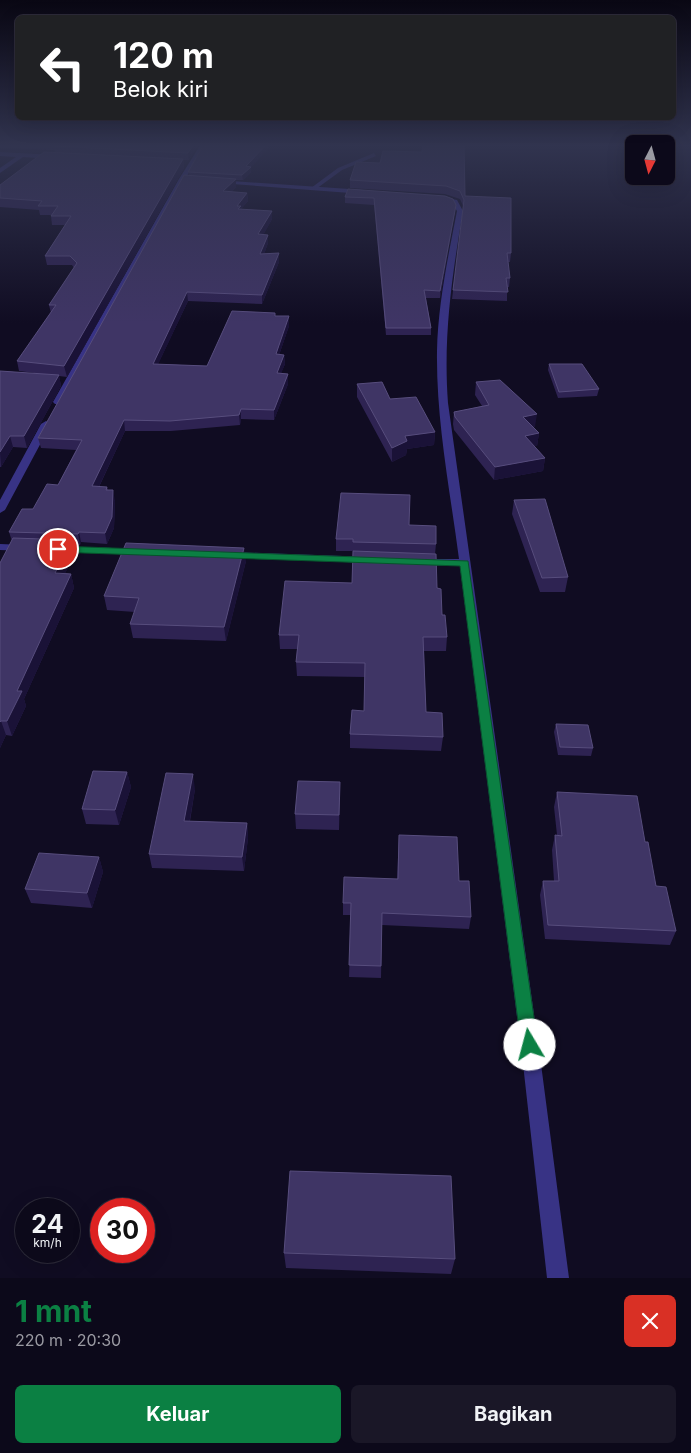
<!DOCTYPE html>
<html lang="id">
<meta charset="utf-8">
<style>
:root{--surface:#0c091a;--page:#1a1727;--text:#f1f3f6;--muted:#9a9aa2;--line:#2c2a39;--accent:#0b8043}
body{margin:0;font-family:Inter,sans-serif;background:var(--page);color:var(--text);height:100vh;display:flex;flex-direction:column;font-size:19px;white-space:nowrap}
*{box-sizing:border-box;margin:0}
p{font-size:16px;color:var(--muted)}
.icon{flex:none;width:28px;height:28px;fill:none;stroke:currentColor;stroke-width:2;stroke-linecap:round;stroke-linejoin:round}
.map{position:relative;height:1278px;overflow:hidden}
.drawer{display:flex;flex-direction:column;background:var(--surface);flex:1}
.drawer>*{flex:none}
.top-card{position:absolute;left:15px;top:15px;width:661px;height:105px;border-radius:8px;box-shadow:0 5px 20px #0002,0 0 0 1px var(--line);background:#202124;color:#fff;overflow:hidden}
.needle{width:32px;rotate:186deg}
.buttons{position:absolute;left:625px;top:135px;display:grid;gap:10px}
.buttons a{display:grid;place-items:center;width:50px;height:50px;border-radius:8px;background:var(--surface);box-shadow:0 5px 20px #0002,0 0 0 1px var(--line);font-size:25px}
.speed{position:absolute;left:15px;top:1198px;display:flex;gap:10px;font-size:25px;font-weight:700;text-align:center}
.speed>*{display:grid;place-content:center;width:65px;height:65px;border-radius:50%;background:var(--surface);box-shadow:0 5px 20px #0002,0 0 0 1px var(--line);line-height:1}
.speed small{font-size:12px;font-weight:400}
.speed .limit{border:8px solid #d22;background:#fff;color:#111}
.pin{position:absolute;display:grid;place-items:center;width:42px;height:42px;color:#fff;margin:-21px;border:2px solid #fff;border-radius:50%;box-shadow:0 1px 5px #0007}
.me{position:absolute;width:55px;margin:-28px;rotate:352deg;stroke-linejoin:round;filter:drop-shadow(0 0 4px #0008)}
.turn{display:flex;align-items:center;gap:18px;height:105px;padding:0 15px;font-size:22px}
.turn .icon{width:65px;height:65px;stroke-width:2.5}
.turn b{display:block;font-size:35px;line-height:42px}
.round{display:grid;place-items:center;flex:none;width:52px;height:52px;border-radius:8px;background:var(--page)}
.overview{display:flex;align-items:center;justify-content:space-between;height:85px;padding:0 15px}
h1{font-size:30px;font-weight:700;line-height:38px;color:var(--accent)}
.button{display:flex;gap:10px;margin-top:auto;padding:10px 15px}
.button a{flex:1;height:58px;border-radius:8px;background:var(--accent);color:#fff;font-size:20px;font-weight:700;line-height:58px;text-align:center}
.button a+a{background:var(--page);color:var(--text)}
.map>svg:first-child{display:block}
.lines{fill:none;stroke-linecap:round;stroke-linejoin:round}
.service{fill:#383385;fill-rule:evenodd}
.minor{fill:#383385;fill-rule:evenodd}
.tertiary{fill:#383385;fill-rule:evenodd}
.wall{fill:#2e2352}
.shaded-wall{fill:#1a1237}
.building{fill:#3f3565;stroke:#574d7d}
.route{fill:#0b8043;stroke:#07532c}
</style>
<div class="map">
<svg width="691" height="1278" viewBox="0 0 691 1278">
<rect width="100%" height="100%" fill="#100c22"/>
<g class="lines">
<path class="service" d="M374 153 376 156 342 170 316 189 311 188 338 168Z"/>
<path class="minor" d="M0 152 54 155 57 157 54 159 23 157 0 173V168L16 157 0 156Z
M217 180 364 190 367 192 364 194 219 183Z
M436 196 457 200 463 211C452 275 443 337 448 403L541 1064 569 1278H547L523 1064 460 566 420 565 414 562 420 559H459C450 490 436 420 437 351 438 304 448 257 457 211L452 203 434 199V197Z
M0 544 25 545 31 548 25 551 0 550Z
M57 546 140 549 146 552 140 555 53 551 51 549Z
M230 552 370 557 376 560 370 563 226 557 224 555 226 553Z"/>
<path class="tertiary" d="M201 144H207L185 179 63 402 61 404H55L53 402 179 179Z
M46 421 51 424 5 510 0 513V500L41 424Z"/>
</g>
<path class="wall" d="M0 144H199L189 160H183L184 168 67 377 59 376 61 386 27 448 13 447 1 467H0V371L42 374 19 371 17 361 51 313 49 305 74 268 72 265H47L45 256 65 225H52L51 216V215H40L39 210 0 207V185L55 152 54 150 0 148Z
M204 144H270V146L251 167V172L243 180H236V187L231 192 247 193 248 201 241 209 272 211V219L263 235H268V243L264 254 279 253V262L262 304 188 301 158 364 207 366 275 316 289 326 279 355H284L285 364 281 373 288 374V384L274 420 241 419 240 425 171 431H125L99 487H107L108 490 115 501 114 528 107 544 81 542 80 545 73 544 75 554 65 573 71 574 74 588 24 699 26 706 12 736 6 735 0 748V563L12 541 9 532 58 485 76 450 41 448 38 438 189 176 188 172Z
M422 152 465 196 511 253 510 262H508L510 278 509 287H507V301L452 299 464 208 460 199 445 194 350 188V180L380 163Z
M348 189 456 205 455 211 440 298H426L431 328V335H386L374 205 345 203V197Z
M549 364 599 389 597 396 558 398 548 370Z
M476 382 535 427H533L539 433 537 446H534L545 458 543 471 494 480 454 430 453 424 454 412 482 406 475 395Z
M357 384 390 399 435 432 434 445 407 449 406 455 392 462 357 397Z
M514 500 568 577 565 592H540L512 514Z
M409 525 436 544 435 554 437 588 447 637 446 651H424L426 712 443 737 441 751 350 748V734L364 711 365 677 297 676 296 662 297 649H280L279 635 352 583 353 551H336V539Z
M246 561 226 641 133 638 130 624 135 612 107 610 104 596Z
M556 724 593 748 591 756 558 755 554 732Z
M127 772 131 787 119 825 86 824 82 809Z
M340 782 339 830 296 829 295 814Z
M195 789 190 821 247 823 248 838 244 871 152 868 149 854Z
M557 792 645 842 656 886 676 931 670 945 545 939 540 895 543 881H554L552 850 555 835H557L554 807Z
M399 835 459 881 471 917 469 929 382 925 381 978 349 977 351 915H343V903L397 879Z
M99 857 103 872 92 908 31 903 25 889Z
M284 1253 455 1259 451 1274 286 1268Z"/>
<path class="shaded-wall" d="M194 144H199L189 160 188 153Z
M267 144H270V146L251 167V172L243 180 242 175 246 166Z
M183 159 184 168 67 377 64 366Z
M236 179V187L224 199 223 191Z
M247 193 248 201 241 209V214L237 206Z
M456 205 455 211 440 298V291Z
M272 211V219L259 243 258 234Z
M268 235V243L261 263 260 254Z
M279 253V262L262 304V295Z
M187 292 188 301 154 373 153 364Z
M289 316V326L276 364V354Z
M284 355 285 364 277 383V373Z
M288 374V384L274 420V410Z
M59 375 61 386 27 448 24 436Z
M241 409V419L240 425 239 415Z
M537 414 535 427 521 430 523 417Z
M124 420 125 431 94 497 92 486Z
M435 432 434 445 407 449 406 455 392 462V448L405 436Z
M539 433 537 446 523 448 525 436Z
M10 436 13 447 1 467 0 452Z
M545 458 543 471 494 480 495 467Z
M113 490 115 501 114 528 107 544 105 533Z
M79 532 81 542 80 545 78 534Z
M72 540 75 554 58 587 55 573Z
M244 548 246 561 226 641 224 627Z
M71 574 74 588 24 699 26 706 12 736 7 721 17 691Z
M1 721 6 735 0 748V722Z
M127 772 131 787 119 825 115 810Z
M193 774 195 789 187 836 184 821Z
M340 782V796L339 830V815Z
M247 823 248 838 244 871 242 857Z
M99 857 103 872 92 908 87 893Z"/>
<path class="building" d="M56 144H194L188 153 54 146Z
M204 144H267L246 166 251 167 242 175 188 172Z
M423 144H464L465 196 511 198V253H507L510 278H506L508 292 453 290 464 200 460 191 446 186 350 180 356 162 380 163 383 151 422 152Z
M44 152 183 159 64 366 17 361 56 305H49L77 263 70 256H45L71 216H51L58 206H38L42 201 0 198V185Z
M184 175 236 179 223 191 247 193 237 206H241L238 209 272 211 258 234 268 235 260 254 279 253 262 295 187 292 153 364 207 366 232 311 275 313V316H289L276 354 284 355 277 373 288 374 274 410 241 409 239 415 170 421 124 420 92 486 107 487 106 490H113L112 517 105 533 79 532 78 534 9 532 22 509H33L47 484 58 485 82 440 38 438Z
M348 189 445 196 453 199 456 205 440 291 424 290 431 328H386L374 198 345 197Z
M549 364H582L599 389 559 392Z
M0 371 59 375 24 436H10L0 452Z
M500 380 537 414 523 417 539 433 525 436 545 458 495 467 455 417 454 412 489 405 476 382Z
M382 382 390 399 416 397 435 432 405 436 407 441 392 448 357 384Z
M341 493 410 495 409 525 436 526V544L353 542V539H336Z
M545 499 568 577 542 578 514 500Z
M13 538 72 540 55 573 71 574 17 691H22L7 721H1L0 722V563Z
M126 543 244 548 224 627 130 624 139 598 104 596Z
M353 551 436 554 437 588 441 589 442 615H445L447 637H423L426 712 442 713 443 737 350 734 352 710 364 711 365 663 296 662 299 635H279L285 581 352 583Z
M556 724 588 725 593 748 560 747Z
M93 771 127 772 115 810 82 809Z
M166 773 193 774 184 821 247 823 242 857 149 854Z
M298 781 340 782 339 815 295 814Z
M557 792 637 796 645 842H648L656 886 666 887 676 931 548 925 543 881H559L555 835 562 836Z
M399 835 457 837 459 881H469L471 917 382 913 381 966 349 965 351 903H343L344 877 398 879Z
M39 853 99 857 87 893 25 889Z
M290 1171 451 1176 455 1259 284 1253Z"/>
<linearGradient id="sky" x2="0" y2="1"><stop stop-color="#090713"/><stop offset="0.45" stop-color="#31344f"/><stop offset="1" stop-color="#31344f" stop-opacity="0"/></linearGradient>
<rect width="691" height="323" fill="url(#sky)"/>
<path class="route" d="M58 546 468 561 538 1045 535 1051 530 1053 524 1051 521 1045 460 566 55 552V547Z"/>
</svg>
<div class="buttons">
<a><svg class="needle" viewBox="-14 -14 28 28"><path d="M0-13l5 13h-10z" fill="#e53935"/><path d="M0 13l5-13h-10z" fill="#9a9aa2"/></svg></a>
</div>
<div class="speed"><div>24<small>km/h</small></div><div class="limit">30</div></div>
<div class="pin" style="left:58px;top:549px;background:#d93025"><svg class="icon" aria-label="arrive" viewBox="0 0 24 24"><path d="M6 21V4h12l-3 4 3 4H6"/></svg></div>
<svg class="me" style="left:530px;top:1045px" viewBox="-20 -20 40 40"><circle r="19" fill="#fff"/><path d="M0-13L10 11 0 6-10 11z" fill="#0b8043"/></svg>
<div class="top-card">
<div class="turn"><svg class="icon" aria-label="left" viewBox="0 0 24 24"><path d="M17 20v-9H6M10 6l-5 5 5 5"/></svg><div><b>120 m</b>Belok kiri</div></div>
</div>
</div>
<section class="drawer">
<div class="overview"><div><h1>1 mnt</h1><p>220 m · 20:30</p></div><a class="round" style="background:#d93025;color:#fff"><svg class="icon" aria-label="close" viewBox="0 0 24 24"><path d="M6 6l12 12M18 6L6 18"/></svg></a></div>
<div class="button"><a>Keluar</a><a>Bagikan</a></div>
</section>
